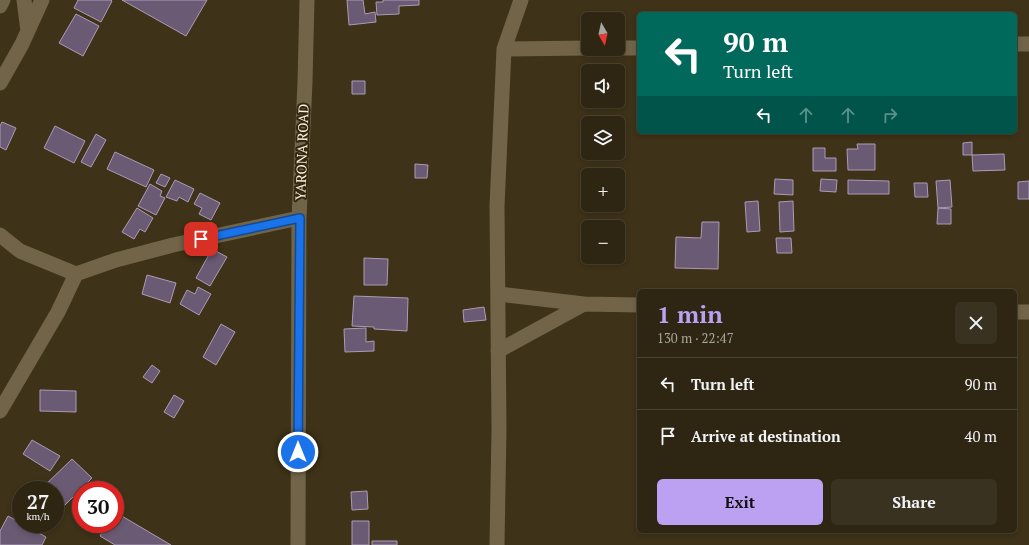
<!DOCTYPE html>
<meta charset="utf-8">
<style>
:root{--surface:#2e2612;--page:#3a3220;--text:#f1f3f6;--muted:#a7a59f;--line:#494332;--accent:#bca0f2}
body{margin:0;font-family:"PT Serif",serif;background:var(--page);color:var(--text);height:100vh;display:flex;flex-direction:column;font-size:15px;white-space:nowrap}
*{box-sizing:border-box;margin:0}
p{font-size:13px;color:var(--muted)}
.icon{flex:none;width:22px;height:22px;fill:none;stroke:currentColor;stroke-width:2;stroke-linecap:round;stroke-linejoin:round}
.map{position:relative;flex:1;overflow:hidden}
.drawer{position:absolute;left:637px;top:289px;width:380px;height:244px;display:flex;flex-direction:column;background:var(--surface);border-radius:6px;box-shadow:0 2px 6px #0003,0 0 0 1px var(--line)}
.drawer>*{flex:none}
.hud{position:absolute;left:637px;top:12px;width:380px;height:122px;border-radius:6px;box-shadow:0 2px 6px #0003,0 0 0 1px var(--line);background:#00695c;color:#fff;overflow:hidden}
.needle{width:26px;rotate:171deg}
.controls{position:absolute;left:581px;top:12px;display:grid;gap:8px}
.controls a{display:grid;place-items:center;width:44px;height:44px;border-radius:6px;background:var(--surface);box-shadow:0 2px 6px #0003,0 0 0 1px var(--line);font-size:20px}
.speed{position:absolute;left:12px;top:481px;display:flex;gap:8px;font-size:20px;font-weight:700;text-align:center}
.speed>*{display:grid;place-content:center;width:52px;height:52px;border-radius:50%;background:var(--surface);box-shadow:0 2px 6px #0003,0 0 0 1px var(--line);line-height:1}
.speed small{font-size:10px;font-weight:400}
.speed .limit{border:6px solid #d22;background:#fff;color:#111}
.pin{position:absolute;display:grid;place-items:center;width:34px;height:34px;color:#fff;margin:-17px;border-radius:8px;box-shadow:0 2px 6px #0006}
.me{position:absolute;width:44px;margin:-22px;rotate:0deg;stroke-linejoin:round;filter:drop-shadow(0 0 3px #0008)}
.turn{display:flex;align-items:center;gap:14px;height:84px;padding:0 20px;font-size:18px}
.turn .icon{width:52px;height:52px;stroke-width:2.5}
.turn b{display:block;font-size:28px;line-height:34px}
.lanes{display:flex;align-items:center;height:38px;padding:0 20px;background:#0003;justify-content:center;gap:20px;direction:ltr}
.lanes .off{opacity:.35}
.round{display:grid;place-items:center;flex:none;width:42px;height:42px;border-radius:6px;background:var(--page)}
.headline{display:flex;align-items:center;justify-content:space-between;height:68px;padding:0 20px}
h1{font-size:24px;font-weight:700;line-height:30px;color:var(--accent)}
.button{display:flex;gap:8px;margin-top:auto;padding:8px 20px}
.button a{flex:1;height:46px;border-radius:6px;background:var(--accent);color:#111;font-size:16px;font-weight:700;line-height:46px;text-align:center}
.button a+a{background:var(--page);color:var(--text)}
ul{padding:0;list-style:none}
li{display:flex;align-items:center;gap:12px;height:52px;padding:0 20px;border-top:1px solid var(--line)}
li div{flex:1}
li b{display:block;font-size:15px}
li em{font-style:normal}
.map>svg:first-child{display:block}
.building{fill:#6b5a73;stroke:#ad9bb6}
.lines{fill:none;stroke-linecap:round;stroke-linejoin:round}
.street{stroke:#716448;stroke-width:15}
.route-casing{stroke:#114b97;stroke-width:10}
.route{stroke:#1a73e8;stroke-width:7}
.labels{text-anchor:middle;stroke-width:4;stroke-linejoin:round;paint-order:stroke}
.street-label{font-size:14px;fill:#f8f0e0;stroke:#34270d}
</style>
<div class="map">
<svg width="1029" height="545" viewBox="0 0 1029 545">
<rect width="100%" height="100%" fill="#3e3218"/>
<path class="building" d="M78 0H111L112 1 101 22 74 8Z
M122 0H207L186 36Z
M347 0H363L365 14 375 12 376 22 349 25Z
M383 0H419V5L399 6V14L377 15 376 2H383Z
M76 14 99 26 83 56 59 43Z
M352 81H365V94H352Z
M2 122 16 128 6 150 0 147V126Z
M55 126 85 141 74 163 44 148Z
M96 134 106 140 91 167 81 162Z
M972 142V155H963V143Z
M857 144H875V170H848L847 149H858Z
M813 148H825V158H836V171H813Z
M115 152 154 170 146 187 107 169Z
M1004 154 1005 170 973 171 972 155Z
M415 164 428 165 427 178H415Z
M161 174 170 178 165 187 156 183Z
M775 179 793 180V195L774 194Z
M821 179 837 180 836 192 820 191Z
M175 180 194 189 188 202 179 197 177 201 166 197Z
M848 180 889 181V194H848Z
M950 180 952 207 938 208 936 181Z
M1029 181V199H1018V182Z
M914 183H927L928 197H915Z
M150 184 162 191 160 196 165 198 156 215 138 206Z
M200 193 220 203 211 220 199 214 202 208 194 204Z
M758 201 760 231 747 232 745 202Z
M793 201 794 231 780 232 779 202Z
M137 208 153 218 145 232 140 229 134 239 122 232Z
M938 208 951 209V224H937Z
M702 222H719L718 269 675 268 676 237 701 238Z
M776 238H791L792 253H777Z
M212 249 227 257 210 286 196 278Z
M364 258 388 259 387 285H364Z
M147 275 176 283 170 303 142 294Z
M198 287 211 294 199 315 180 304 187 290 195 294Z
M354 296 408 298 407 331 374 329V327L352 326Z
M484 307 486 320 464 322 463 310Z
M221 324 235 332 216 365 203 357Z
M366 328V342L374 341V351L345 352 344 329Z
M152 365 160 371 152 383 143 377Z
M40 390 76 391V412L40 411Z
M174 395 184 401 174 418 164 412Z
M32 440 60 456 50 471 23 454Z
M72 459 92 478 58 512 55 509V490H40Z
M367 491 368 509 352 510 351 492Z
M115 512 171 545H115L100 536 107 524H115Z
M8 516 21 523V524H23L46 537 42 545H0V531Z
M352 521H369V545H352Z
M372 541H397V545H372Z"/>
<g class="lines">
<path class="street" d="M24 0 28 31
M0 6 3 0
M1015 44H1029
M618 48H639
M504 49 588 48
M0 83 22 44 42 0
M0 235 20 251 76 274 116 260 173 245 299 218
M498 294 584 304 639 305
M1015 312H1029
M498 351 584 304
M0 411 58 312 76 274
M298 545 299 218 305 82 307 0
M497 545 499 429 497 206 504 49 521 0"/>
</g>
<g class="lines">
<defs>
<path id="route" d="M201 239 300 218 298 452"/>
</defs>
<use href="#route" class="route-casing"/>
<use href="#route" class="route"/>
</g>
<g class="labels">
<g class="street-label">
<text transform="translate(302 152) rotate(-88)" y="5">YARONA ROAD</text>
</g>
</g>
</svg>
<div class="controls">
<a><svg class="needle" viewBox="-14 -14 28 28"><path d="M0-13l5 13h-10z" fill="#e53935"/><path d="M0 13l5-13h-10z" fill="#a7a59f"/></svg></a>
<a><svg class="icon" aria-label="sound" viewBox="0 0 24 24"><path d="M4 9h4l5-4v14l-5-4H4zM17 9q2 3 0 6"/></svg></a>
<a><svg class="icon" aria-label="layers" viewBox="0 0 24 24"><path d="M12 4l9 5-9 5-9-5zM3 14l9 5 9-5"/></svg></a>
<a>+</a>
<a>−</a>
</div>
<div class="speed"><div>27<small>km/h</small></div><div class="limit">30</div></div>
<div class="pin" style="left:201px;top:239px;background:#d93025"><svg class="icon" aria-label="arrive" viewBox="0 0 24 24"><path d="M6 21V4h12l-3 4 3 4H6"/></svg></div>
<svg class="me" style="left:298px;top:452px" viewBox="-20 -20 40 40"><circle r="17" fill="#1a73e8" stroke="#fff" stroke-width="3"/><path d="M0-11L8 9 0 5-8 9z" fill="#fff"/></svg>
<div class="hud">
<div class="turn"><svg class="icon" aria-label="left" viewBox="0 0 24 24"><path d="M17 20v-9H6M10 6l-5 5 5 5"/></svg><div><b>90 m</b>Turn left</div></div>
<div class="lanes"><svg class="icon" aria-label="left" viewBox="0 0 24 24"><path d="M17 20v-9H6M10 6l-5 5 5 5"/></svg><svg class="icon off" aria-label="ahead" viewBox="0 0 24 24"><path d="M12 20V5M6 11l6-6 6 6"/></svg><svg class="icon off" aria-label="ahead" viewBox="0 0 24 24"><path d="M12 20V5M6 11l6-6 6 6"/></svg><svg class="icon off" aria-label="right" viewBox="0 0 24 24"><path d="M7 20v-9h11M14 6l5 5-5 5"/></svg></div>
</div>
<section class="drawer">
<div class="headline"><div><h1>1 min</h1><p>130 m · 22:47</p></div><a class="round"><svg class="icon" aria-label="close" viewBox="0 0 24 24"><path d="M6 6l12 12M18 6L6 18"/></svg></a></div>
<ul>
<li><svg class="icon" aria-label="left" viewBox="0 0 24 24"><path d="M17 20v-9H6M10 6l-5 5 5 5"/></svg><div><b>Turn left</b></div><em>90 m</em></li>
<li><svg class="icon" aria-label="arrive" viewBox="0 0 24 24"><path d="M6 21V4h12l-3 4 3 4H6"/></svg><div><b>Arrive at destination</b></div><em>40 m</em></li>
</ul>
<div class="button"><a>Exit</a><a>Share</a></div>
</section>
</div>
